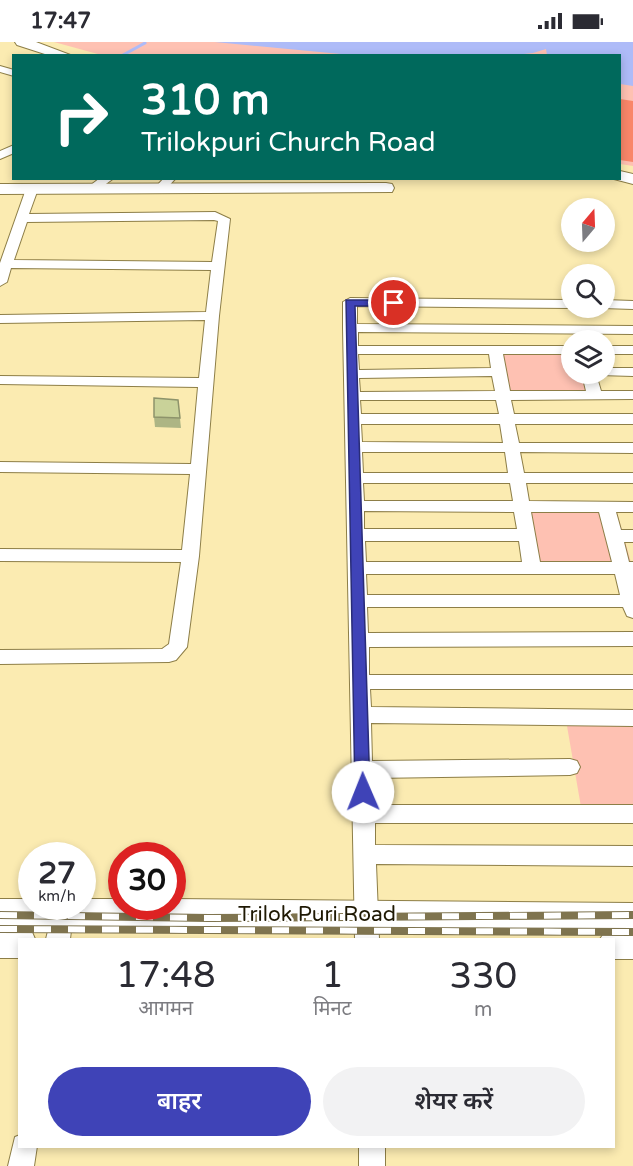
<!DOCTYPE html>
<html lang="hi">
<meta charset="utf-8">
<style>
:root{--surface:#fff;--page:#f2f2f3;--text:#2b2b33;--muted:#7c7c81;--accent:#3f43b7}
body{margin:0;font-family:"Varela Round","Noto Sans Devanagari",sans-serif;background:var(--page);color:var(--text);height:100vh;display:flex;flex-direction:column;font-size:22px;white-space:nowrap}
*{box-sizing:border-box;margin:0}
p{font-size:20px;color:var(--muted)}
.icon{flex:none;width:33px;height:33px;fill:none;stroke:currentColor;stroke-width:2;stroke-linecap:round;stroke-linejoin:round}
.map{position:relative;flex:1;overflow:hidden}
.details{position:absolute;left:18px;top:896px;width:597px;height:210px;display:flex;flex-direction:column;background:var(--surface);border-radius:0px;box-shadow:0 3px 9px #0003}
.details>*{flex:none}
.hud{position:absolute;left:12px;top:12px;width:609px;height:126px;border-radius:0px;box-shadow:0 3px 9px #0003;background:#00695c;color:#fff;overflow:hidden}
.needle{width:39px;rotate:19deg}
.fabs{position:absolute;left:561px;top:156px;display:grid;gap:12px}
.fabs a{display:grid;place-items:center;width:54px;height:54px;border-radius:50%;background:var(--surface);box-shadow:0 3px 9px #0003;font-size:30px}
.speed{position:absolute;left:18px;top:800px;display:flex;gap:12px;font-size:30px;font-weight:700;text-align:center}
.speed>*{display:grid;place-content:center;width:78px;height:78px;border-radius:50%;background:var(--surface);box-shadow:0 3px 9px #0003;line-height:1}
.speed small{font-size:15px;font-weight:400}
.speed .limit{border:9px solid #d22;background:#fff;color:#111}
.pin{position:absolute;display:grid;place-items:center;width:51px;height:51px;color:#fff;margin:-26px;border:3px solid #fff;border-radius:50%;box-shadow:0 2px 6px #0007}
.me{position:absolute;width:66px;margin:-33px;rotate:359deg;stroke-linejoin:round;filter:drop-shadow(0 0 4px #0008)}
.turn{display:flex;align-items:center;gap:21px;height:126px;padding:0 30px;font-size:27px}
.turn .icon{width:78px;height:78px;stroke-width:2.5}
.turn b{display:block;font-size:42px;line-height:51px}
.eta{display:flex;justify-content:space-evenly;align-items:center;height:102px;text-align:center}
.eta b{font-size:36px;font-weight:600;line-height:42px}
.action{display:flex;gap:12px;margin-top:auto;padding:12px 30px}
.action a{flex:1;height:69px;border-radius:36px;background:var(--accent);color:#fff;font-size:24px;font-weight:600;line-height:69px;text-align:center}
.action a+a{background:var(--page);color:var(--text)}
.status{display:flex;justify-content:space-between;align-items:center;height:42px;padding:0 30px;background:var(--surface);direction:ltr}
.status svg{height:16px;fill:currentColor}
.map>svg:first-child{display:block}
.green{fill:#fec1b2}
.forest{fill:#f98669}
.water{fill:#aebbf8}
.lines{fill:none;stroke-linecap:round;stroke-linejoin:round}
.stream{stroke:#aebbf8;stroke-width:3}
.street-casing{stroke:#8d7e47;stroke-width:2}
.secondary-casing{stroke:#8d7e47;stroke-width:2}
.street{fill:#fff;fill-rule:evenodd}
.secondary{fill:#fff;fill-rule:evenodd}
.rail-casing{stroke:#7f744f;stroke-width:8}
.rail{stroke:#fff;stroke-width:6;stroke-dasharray:17;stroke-linecap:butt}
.wall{fill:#adb584}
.building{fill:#c9d299;stroke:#8d936b;stroke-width:1.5}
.route{fill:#3f43b7;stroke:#292c77;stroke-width:1.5}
.labels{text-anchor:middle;stroke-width:4.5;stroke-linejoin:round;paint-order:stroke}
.near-street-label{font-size:21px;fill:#1e1803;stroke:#fff}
</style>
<div class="status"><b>17:47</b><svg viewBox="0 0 49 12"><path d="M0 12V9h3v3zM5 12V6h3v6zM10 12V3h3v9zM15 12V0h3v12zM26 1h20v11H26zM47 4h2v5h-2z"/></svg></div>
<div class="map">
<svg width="633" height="1124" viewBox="0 0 633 1124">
<rect width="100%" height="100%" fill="#fbebb1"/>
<path class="green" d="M54 0H633V124L620 122V14H105Z
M502 311H571L572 332H586L592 352H509Z
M525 467H616L632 524 535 523Z
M567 684H633V765H581Z"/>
<path class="forest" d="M620 57 633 59V120L620 118Z"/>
<path class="water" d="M215 0H633V44L620 42V14L547 13 546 7 533 11 505 14H362Z"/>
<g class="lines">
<path class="stream" d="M123 13 145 1"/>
<defs>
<path id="street" d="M0 24 14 28V34L0 30Z
M14 103V111L0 117V109Z
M100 136H114L95 150H87V146Z
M164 136H176L163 150H155L153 148Z
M32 143 38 147 29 172 215 170 230 177 219 274 199 514 187 605 176 618 169 620 0 622V608L162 607 169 602 181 520 0 519V507L182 508 190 432 0 430V420L191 422 198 345 0 342V334L199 336 205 278 0 281V273L206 270 211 228 11 226 7 240 0 244V221L26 147ZM214 178 218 179 212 220 14 218 27 180Z
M350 256 572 258V266H574H572L357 264V282L633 284V292L358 290V304H572V312H503L510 349H586L582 332H596L601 349H633V357L511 358 514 372H633V382H515L519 401H633V411L520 410 524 431H633V441H526L529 459 633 460V470H616L621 488H633V500H624L629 520H633V576L627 574 623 565H367L368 591 633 590V604L369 605V633H633V647H370L371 665 633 668V684L371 681 372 719 570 717 577 719 580 725 577 731 570 733 373 736 374 763H633V781H375V803L633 804V824L376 822 379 897H355L343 286V260ZM358 312H489L491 326 359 328ZM492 334 495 349 360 350 359 336ZM360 358H496L499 372H361ZM361 382H500L503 401 362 400ZM362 410H505L508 431H363ZM363 441H510L513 459H364ZM364 469 514 470 517 487H364ZM531 470H599L612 520H540ZM365 499H519L522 520H366ZM366 532H615L620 553H367Z
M604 258 633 259V267L602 266H604Z
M604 304H633V312H604Z
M604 326H633V334L599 333 598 332H604Z
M68 864 73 872 70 897H46L54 865Z
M20 1093V1104H37L34 1124H8L15 1095Z
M359 1104H385V1124H359Z"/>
<path id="secondary" d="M15 0H36L73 14H51L17 3Z
M620 129 633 132V142L614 137 620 136Z
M386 141 392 142 394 146 392 150 0 152V142Z
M0 857H32V864H82V857H122V864H172V857L633 861V917H614V897H600L605 890 366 887H22L32 890 35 897H20V916H0Z"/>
</defs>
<use href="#street" class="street-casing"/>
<use href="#secondary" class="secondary-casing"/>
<use href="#street" class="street"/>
<use href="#secondary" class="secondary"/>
<defs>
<path id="rail" d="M0 873 209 876 633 873
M0 887 633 890"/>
</defs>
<use href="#rail" class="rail-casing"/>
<use href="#rail" class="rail"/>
</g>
<path class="wall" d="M178 358 181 386 155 385 154 375Z"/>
<path class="building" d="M154 356 178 358 180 376 154 375Z"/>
<path class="route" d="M346 258H394L399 261 394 264H355L370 750 368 755 363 756 357 755 355 750Z"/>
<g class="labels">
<g class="near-street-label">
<text x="317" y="879">Trilok Puri Road</text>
</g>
</g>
</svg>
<div class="fabs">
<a><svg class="needle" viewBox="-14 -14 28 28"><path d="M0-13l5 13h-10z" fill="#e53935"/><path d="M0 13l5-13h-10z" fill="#7c7c81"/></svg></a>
<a><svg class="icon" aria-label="search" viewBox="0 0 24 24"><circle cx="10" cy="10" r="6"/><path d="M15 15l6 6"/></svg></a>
<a><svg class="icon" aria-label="layers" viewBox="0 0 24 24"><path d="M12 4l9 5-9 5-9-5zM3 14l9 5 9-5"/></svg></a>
</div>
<div class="speed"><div>27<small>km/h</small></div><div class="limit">30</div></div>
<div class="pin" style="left:394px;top:261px;background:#d93025"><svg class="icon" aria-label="arrive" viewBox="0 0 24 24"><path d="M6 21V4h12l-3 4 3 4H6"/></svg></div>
<svg class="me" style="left:363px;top:750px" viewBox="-20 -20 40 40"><circle r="19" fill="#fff"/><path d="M0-13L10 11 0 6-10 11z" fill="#3f43b7"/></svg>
<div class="hud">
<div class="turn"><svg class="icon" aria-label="right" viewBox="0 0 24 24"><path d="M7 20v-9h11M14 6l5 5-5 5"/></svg><div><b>310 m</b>Trilokpuri Church Road</div></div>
</div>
<section class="details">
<div class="eta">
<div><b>17:48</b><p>आगमन</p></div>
<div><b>1</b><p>मिनट</p></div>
<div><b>330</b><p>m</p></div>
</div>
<div class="action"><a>बाहर</a><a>शेयर करें</a></div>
</section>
</div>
